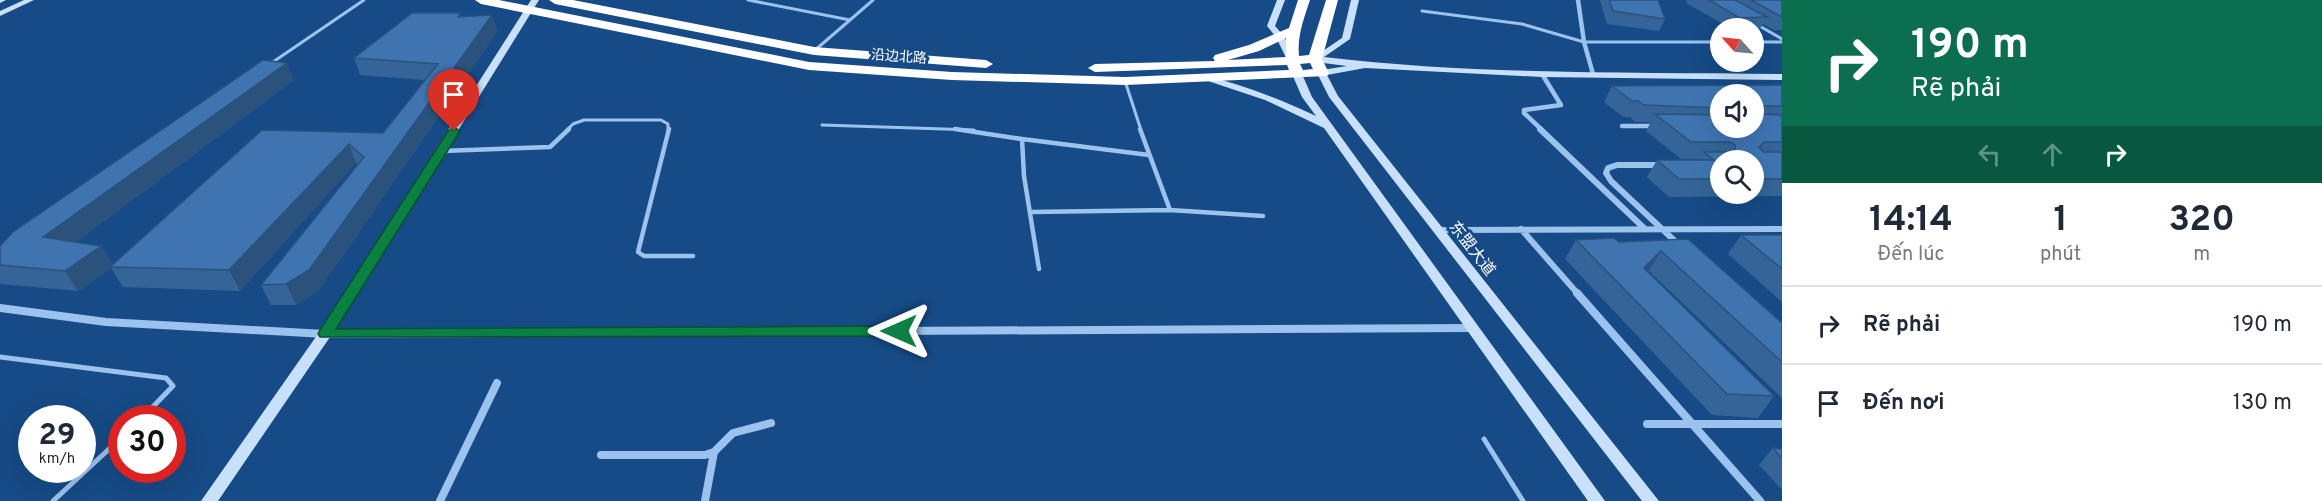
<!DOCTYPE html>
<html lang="vi">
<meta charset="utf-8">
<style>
:root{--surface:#fff;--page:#f2f2f3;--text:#1f2937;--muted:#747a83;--line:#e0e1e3}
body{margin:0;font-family:Overpass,"Noto Sans SC",sans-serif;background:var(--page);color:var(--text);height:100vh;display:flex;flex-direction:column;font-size:22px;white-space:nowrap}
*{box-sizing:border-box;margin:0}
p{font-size:20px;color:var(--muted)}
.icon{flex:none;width:33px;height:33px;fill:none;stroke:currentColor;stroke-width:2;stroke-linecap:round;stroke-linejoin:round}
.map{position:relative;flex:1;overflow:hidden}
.panel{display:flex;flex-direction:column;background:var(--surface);width:540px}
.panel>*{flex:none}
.banner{background:#0b6e4f;color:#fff;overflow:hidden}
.needle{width:39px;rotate:297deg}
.fabs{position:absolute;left:1710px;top:18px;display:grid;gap:12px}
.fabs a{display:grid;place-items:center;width:54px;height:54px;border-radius:50%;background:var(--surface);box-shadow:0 6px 24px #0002;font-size:30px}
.speed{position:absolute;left:18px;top:405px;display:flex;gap:12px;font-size:30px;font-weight:700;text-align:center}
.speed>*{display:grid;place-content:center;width:78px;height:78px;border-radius:50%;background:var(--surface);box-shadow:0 6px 24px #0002;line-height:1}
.speed small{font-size:15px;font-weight:400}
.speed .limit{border:9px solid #d22;background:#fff;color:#111}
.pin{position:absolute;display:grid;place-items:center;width:51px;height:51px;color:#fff;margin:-62px -26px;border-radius:50% 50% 50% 0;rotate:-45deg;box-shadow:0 0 6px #0007}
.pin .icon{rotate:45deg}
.me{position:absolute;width:66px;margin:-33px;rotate:270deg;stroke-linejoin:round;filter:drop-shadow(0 0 4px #0008)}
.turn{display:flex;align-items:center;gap:21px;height:126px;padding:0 30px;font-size:27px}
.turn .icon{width:78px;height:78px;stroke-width:2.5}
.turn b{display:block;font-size:42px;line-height:51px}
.lanes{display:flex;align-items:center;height:57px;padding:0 30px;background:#0003;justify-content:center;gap:30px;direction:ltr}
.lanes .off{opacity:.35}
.eta{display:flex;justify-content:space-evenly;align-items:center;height:102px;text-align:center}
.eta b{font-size:36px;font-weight:700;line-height:42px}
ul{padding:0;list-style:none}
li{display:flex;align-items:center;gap:18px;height:78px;padding:0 30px;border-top:2px solid var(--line)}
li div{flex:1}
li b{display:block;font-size:22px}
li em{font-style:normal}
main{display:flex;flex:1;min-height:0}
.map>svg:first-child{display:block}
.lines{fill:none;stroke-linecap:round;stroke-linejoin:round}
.lane-far2{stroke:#9cc3ee;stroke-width:3}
.lane-far1{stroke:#9cc3ee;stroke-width:4.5}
.lane{stroke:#9cc3ee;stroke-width:5}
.street-far2{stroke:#9cc3ee;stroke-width:4.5}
.street-far1{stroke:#9cc3ee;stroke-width:6}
.street{stroke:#9cc3ee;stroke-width:8}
.secondary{fill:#c9e0fa;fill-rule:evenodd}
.highway{fill:#fff;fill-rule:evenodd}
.wall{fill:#356598;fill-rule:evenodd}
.shaded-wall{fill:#2b527c}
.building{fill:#3e75b1;stroke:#2b527c;stroke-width:1.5}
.route{fill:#0b8043;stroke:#07532c;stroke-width:1.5}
.labels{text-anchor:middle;stroke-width:6;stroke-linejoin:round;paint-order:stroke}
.far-street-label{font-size:14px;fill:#fff;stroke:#164b87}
.street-label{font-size:16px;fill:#fff;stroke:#164b87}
</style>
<main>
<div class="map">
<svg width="1782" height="501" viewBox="0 0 1782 501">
<rect width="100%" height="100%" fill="#164b87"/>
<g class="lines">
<path class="lane-far2" d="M748 0 850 20 873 0
M1422 11 1522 24 1584 42H1720
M1756 24 1782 39
M1754 42H1782
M814 51 850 20
M270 64 364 0
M1125 81 1141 130
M822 125 974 130
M567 130 573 124 584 120H661L668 124V130"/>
<path class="lane-far1" d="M669 129 638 252 644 256H693
M955 129 1022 139
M1140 129 1170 210
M442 151 550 147 569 129
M1031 212 1170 210 1263 216
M1039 269 1024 176 1022 139 1149 155"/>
<path class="lane" d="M0 357 166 378 173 386 142 418
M1484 439 1523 501
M53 501 122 437"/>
<path class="street-far2" d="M1578 0 1584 42 1593 74
M1622 126H1657
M1542 130 1524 113V110L1561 105 1542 74"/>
<path class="street-far1" d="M1540 129 1645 229
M1662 165H1617L1608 168 1606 173 1611 181 1678 244
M1521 229 1578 294
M1438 230 1782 229"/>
<path class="street" d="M1577 293 1760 501
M0 308 106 322 325 334 1471 328
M1647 424H1782
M714 452 733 433 771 423
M601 455H705L714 452 705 501
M440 501 497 383"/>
<path class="secondary" d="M0 0H6L0 3Z
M24 0H34L0 16V11Z
M531 0H539L330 337 218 501H201L320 331Z
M1277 0H1285L1275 26 1284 36 1295 60 1294 62H1288L1276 37 1267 26Z
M1351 0H1359L1350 39 1324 57C1475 75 1630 72 1782 74V80L1542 77 1365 68 1327 75 1338 96 1659 501H1642L1329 97 1317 73 1322 70 1347 66 1315 62 1311 59 1342 38Z
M1297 71 1302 74 1312 97 1605 501H1588L1324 128 1265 100 1202 79 1207 76C1245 86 1281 99 1316 116L1302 97 1292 74Z"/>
<path class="highway" d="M475 0H499L809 62 952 72 1125 77 1289 70 1287 65 1095 72 1088 68 1095 64 1215 61 1213 58 1215 55 1249 45 1289 28 1298 0H1310C1304 18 1297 36 1299 56L1309 55 1326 0H1338L1322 59 1329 73 1327 76 1125 85 952 80 809 70 481 4ZM1286 38V57L1228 60 1259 51ZM1310 63 1313 69 1303 70 1300 64Z
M549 0H573L814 47 986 60 993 64 986 68 814 55 555 4Z"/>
</g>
<path class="wall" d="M1600 0H1658L1665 19 1659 31 1607 24Z
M1687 0H1782V30H1774L1763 24 1759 30H1754V28H1730L1686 3Z
M492 15 497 32 319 290 296 305H271L261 285 358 164 356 163 240 291 123 287 111 268 78 291 0 284V246L294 80 76 242 101 246 113 265 262 130 383 133 425 80 360 75 354 58 462 17Z
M1782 85V196L1669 197 1647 177 1657 160H1700V159H1681L1646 131 1651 122H1635L1630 117H1623L1604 102 1612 86ZM1720 94 1754 128H1720ZM1720 160H1754V194H1720Z
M1741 235H1782V302L1728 254Z
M1688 239 1782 323V398L1649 271V272L1774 396 1758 418 1712 415 1565 259 1576 240 1619 242Z
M1773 448 1782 449V490L1759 465Z"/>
<path class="shaded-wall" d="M492 15 497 32 319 290 296 305 286 284Z
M287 63 294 80 56 257 43 237Z
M349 144 356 163 240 291 229 270Z
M101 246 113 266 78 291 65 271Z
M1661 251 1649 271 1632 288 1644 268Z"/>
<path class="building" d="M1609 0H1658L1665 19 1613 11Z
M1709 0H1735L1767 17 1740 18Z
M1751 0H1782V17Z
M412 13H461L458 17 492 15 309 270 286 284 261 285 364 157 349 144 229 270 110 267 262 130 383 133 438 64 354 58Z
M263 60 287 63 43 237 101 246 65 271 0 265V246L13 232Z
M1782 85V106H1764L1760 109 1761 114 1782 115V142H1764L1759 148 1764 152H1782V179H1754V160H1720V179H1679L1657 160H1714L1704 152H1731L1735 150V145L1730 142H1691L1655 114 1720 115V128H1754V94H1720V108L1644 105 1638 101H1632L1612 86Z
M1741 235H1782V269Z
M1614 238 1619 242 1688 239 1782 323V362L1661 251 1644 268 1774 396 1727 394 1576 240Z
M1773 448 1782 449V458Z"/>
<path class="route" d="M454 127 460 131 336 329 899 326 907 331 899 336 320 337 318 334 320 330 448 131Z"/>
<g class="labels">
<g class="far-street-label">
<text transform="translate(899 56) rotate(4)" y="5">沿边北路</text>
</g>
<g class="street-label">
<text transform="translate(1473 248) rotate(52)" y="6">东盟大道</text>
</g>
</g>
</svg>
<div class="fabs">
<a><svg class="needle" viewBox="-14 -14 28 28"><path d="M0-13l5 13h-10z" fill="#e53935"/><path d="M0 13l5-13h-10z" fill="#747a83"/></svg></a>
<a><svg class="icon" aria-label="sound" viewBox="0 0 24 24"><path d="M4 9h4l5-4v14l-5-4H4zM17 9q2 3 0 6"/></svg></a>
<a><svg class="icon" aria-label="search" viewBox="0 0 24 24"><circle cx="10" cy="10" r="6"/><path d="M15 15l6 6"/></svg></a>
</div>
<div class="speed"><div>29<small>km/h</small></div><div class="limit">30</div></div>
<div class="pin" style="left:454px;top:131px;background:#d93025"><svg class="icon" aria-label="arrive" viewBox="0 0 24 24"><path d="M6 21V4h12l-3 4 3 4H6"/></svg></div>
<svg class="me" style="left:899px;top:331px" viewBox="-20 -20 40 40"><path d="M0-17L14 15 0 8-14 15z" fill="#0b8043" stroke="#fff" stroke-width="4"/></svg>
</div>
<section class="panel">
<div class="banner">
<div class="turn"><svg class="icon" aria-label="right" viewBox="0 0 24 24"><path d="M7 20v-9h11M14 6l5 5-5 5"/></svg><div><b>190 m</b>Rẽ phải</div></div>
<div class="lanes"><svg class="icon off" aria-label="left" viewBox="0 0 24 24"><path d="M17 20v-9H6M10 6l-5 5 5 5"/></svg><svg class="icon off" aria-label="ahead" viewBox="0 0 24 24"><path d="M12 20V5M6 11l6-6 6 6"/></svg><svg class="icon" aria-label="right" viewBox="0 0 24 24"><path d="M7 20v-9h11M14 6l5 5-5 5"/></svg></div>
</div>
<div class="eta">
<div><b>14:14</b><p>Đến lúc</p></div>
<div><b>1</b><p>phút</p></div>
<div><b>320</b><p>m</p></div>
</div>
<ul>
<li><svg class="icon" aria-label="right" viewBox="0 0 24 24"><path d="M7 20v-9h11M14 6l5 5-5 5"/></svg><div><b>Rẽ phải</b></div><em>190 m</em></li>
<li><svg class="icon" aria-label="arrive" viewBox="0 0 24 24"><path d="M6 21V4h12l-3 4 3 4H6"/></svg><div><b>Đến nơi</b></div><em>130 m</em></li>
</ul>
</section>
</main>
